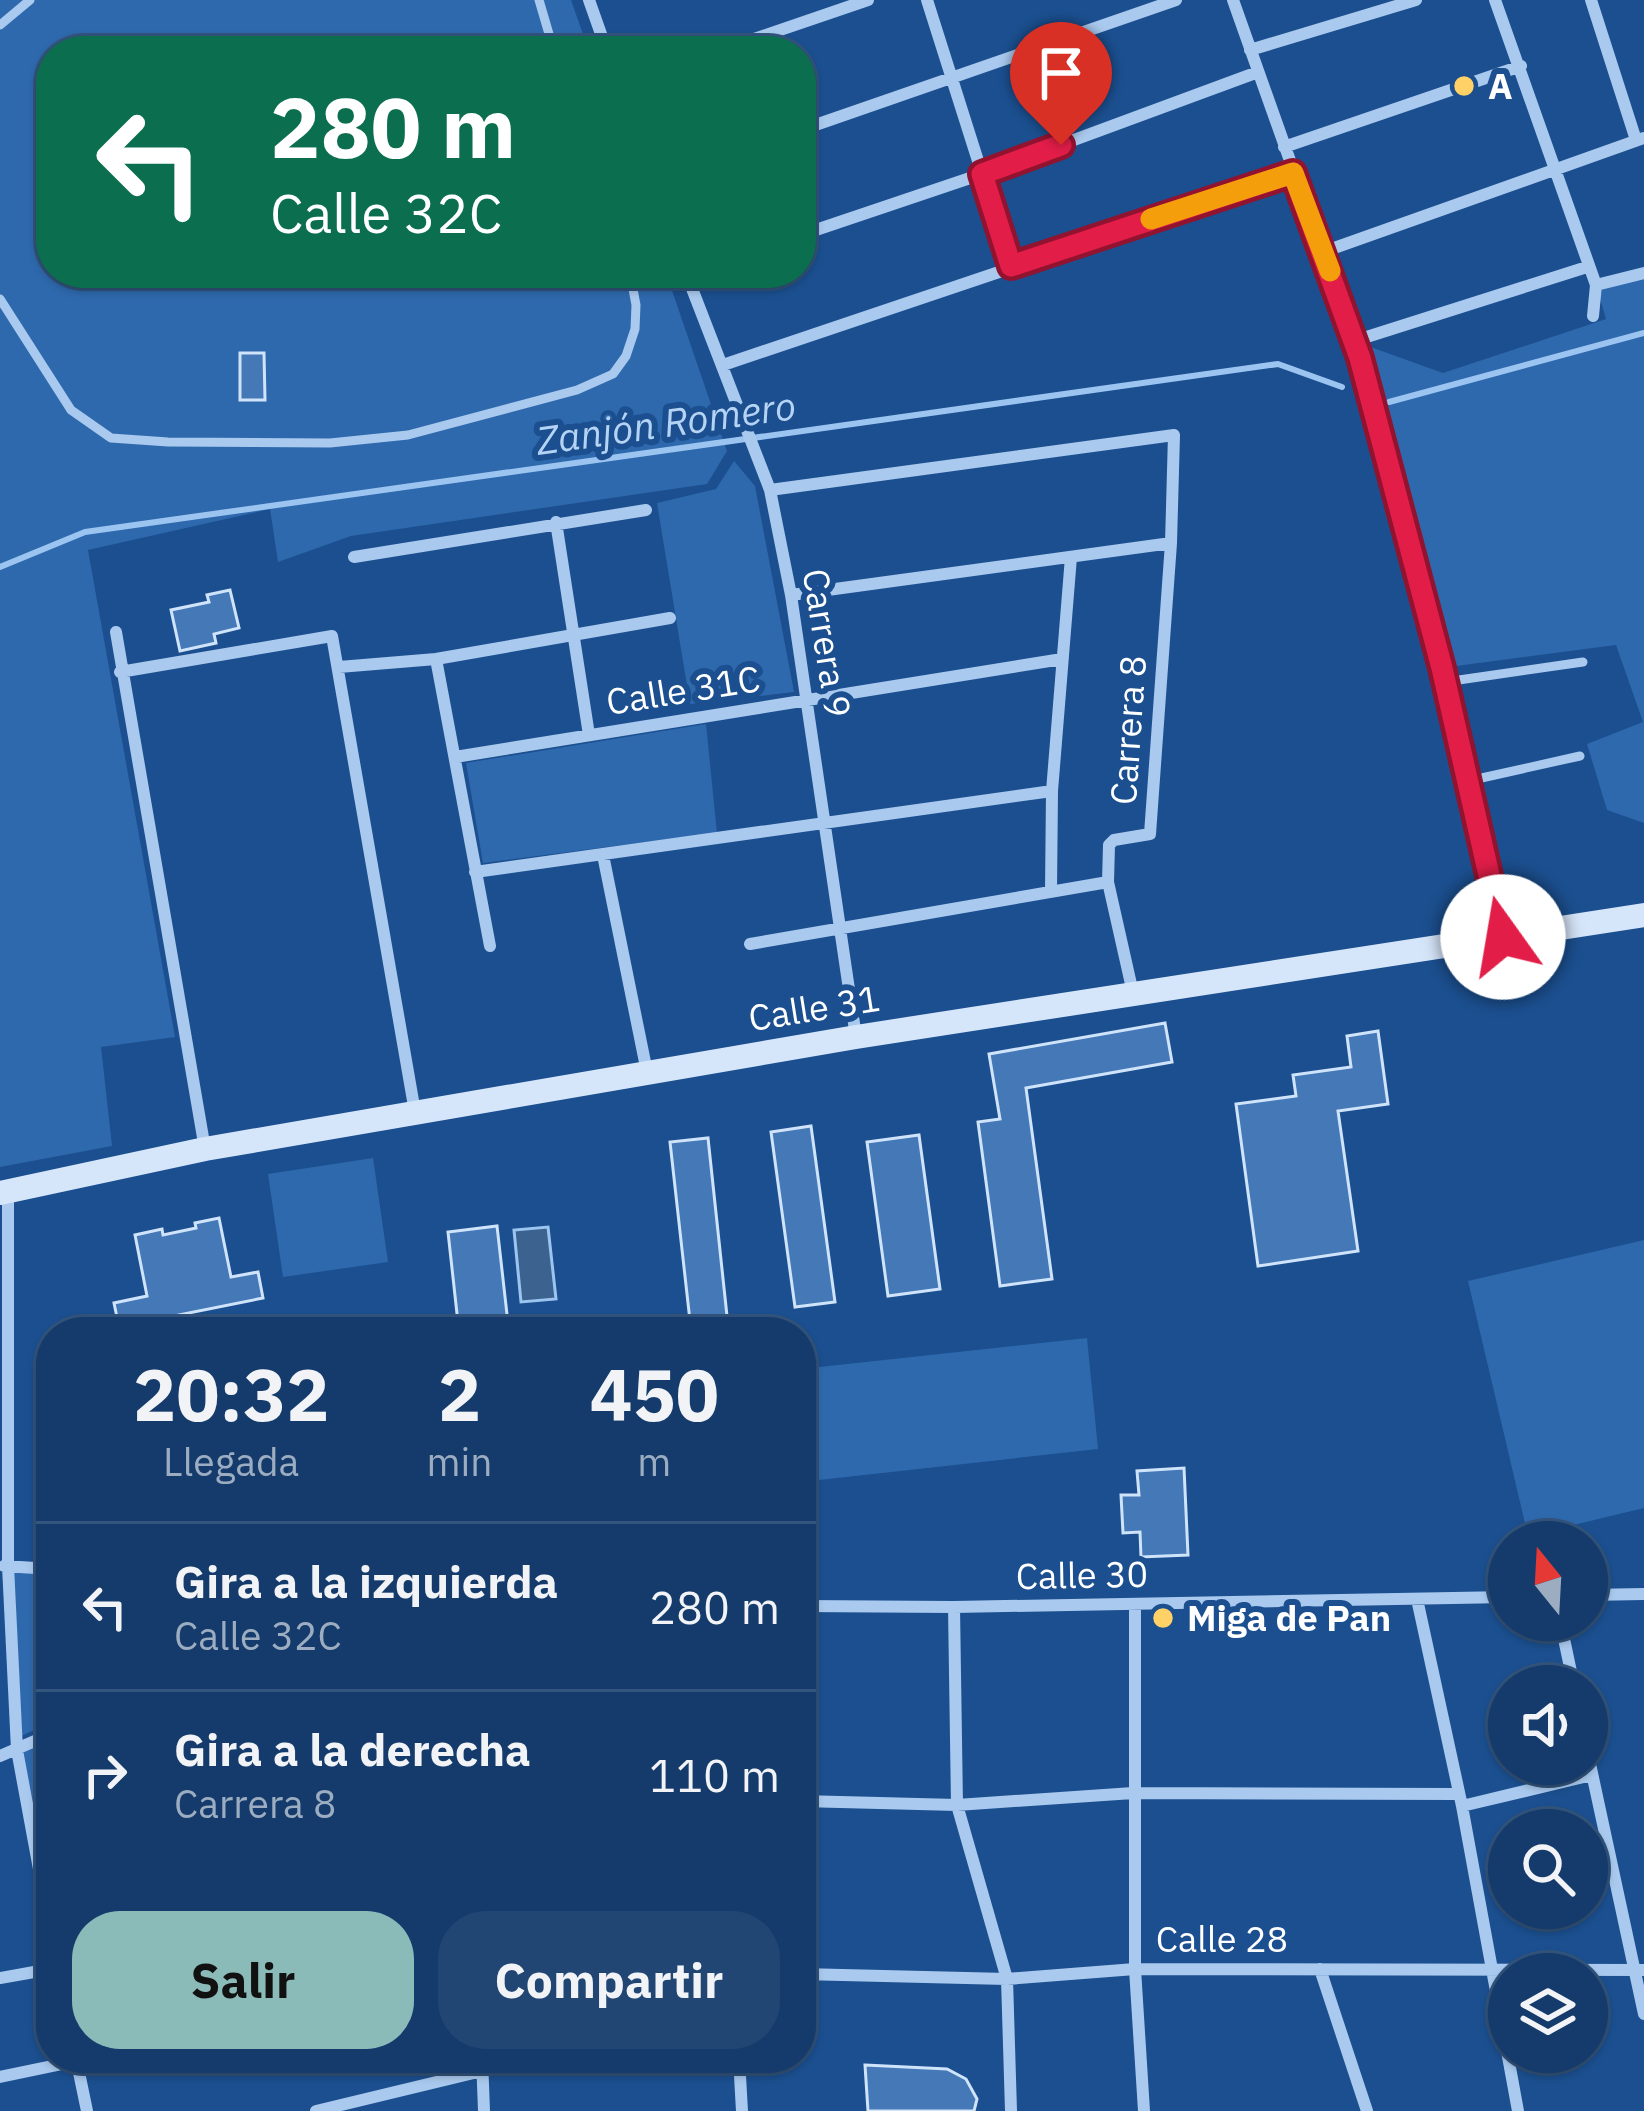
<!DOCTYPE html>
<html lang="es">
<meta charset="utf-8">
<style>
:root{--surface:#143b6b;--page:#214673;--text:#f1f3f6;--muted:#9dadc1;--line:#33557e;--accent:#8bbbb9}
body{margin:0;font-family:"IBM Plex Sans",sans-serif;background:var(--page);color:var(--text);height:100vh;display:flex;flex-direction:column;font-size:45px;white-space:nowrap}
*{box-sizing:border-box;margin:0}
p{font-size:39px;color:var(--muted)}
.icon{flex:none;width:66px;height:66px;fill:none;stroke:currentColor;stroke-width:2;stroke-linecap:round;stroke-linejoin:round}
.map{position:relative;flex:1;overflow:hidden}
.panel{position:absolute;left:36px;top:1317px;width:780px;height:756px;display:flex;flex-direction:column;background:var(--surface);border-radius:48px;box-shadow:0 3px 9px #0004,0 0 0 3px var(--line)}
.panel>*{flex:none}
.banner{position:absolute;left:36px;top:36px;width:780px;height:252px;border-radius:48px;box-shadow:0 3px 9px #0004,0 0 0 3px var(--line);background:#0b6e4f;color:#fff;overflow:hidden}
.needle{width:78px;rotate:342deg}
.buttons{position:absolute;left:1488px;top:1521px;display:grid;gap:24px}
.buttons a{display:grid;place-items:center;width:120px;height:120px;border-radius:50%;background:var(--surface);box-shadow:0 3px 9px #0004,0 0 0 3px var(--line);font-size:60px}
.pin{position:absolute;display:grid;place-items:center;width:102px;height:102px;color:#fff;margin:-123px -51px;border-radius:50% 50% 50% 0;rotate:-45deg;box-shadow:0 0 12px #0007}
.pin .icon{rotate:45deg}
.me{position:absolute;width:132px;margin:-66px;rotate:347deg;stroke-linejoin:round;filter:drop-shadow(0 0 9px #0008)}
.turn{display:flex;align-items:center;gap:42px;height:252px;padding:0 36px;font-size:54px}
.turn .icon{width:156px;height:156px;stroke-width:2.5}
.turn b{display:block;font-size:84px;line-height:102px}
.eta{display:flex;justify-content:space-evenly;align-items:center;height:204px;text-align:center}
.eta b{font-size:72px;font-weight:700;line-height:84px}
.primary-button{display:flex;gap:24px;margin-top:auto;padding:24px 36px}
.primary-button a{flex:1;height:138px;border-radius:48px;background:var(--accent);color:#111;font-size:48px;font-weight:700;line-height:138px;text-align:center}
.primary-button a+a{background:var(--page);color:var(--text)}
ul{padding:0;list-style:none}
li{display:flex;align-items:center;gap:36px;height:168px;padding:0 36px;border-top:3px solid var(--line)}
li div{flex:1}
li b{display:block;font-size:45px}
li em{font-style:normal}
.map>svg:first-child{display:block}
.green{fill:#2e69ad}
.water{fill:#3c6290;stroke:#9cc4f0;stroke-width:3}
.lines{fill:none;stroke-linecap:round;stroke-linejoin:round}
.stream{stroke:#9cc4f0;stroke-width:6}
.building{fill:#4478b7;stroke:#cfe3fa;stroke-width:3}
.lane{stroke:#a9c9ee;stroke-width:9}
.street{stroke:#a9c9ee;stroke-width:12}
.secondary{stroke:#d6e6fa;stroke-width:24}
.route-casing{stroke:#92132f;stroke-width:30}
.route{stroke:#e11d48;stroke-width:21}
.slow{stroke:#f59e0b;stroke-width:21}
.poi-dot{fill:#ffd166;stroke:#1b4f8f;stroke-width:4.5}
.labels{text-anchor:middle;stroke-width:12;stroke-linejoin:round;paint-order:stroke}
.poi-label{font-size:36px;font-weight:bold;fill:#fff;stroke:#1b4f8f;text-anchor:start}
.street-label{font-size:36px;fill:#fff;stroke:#1b4f8f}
.water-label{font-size:39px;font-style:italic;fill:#b5d3f5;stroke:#1b4f8f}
</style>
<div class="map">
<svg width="1644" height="2111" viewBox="0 0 1644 2111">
<rect width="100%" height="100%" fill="#1b4f8f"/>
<path class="green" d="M0 0H571L589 51H51V273H666L727 451 707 484 351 536 278 562 270 509 88 550 175 1037 101 1047 112 1146 0 1167Z
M1644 273V823L1607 810 1587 744 1643 722 1616 645 1441 668 1354 341 1443 373 1606 319 1596 285Z
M734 461 755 486 794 692 690 704 657 503 716 489Z
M706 724 717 833 483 863 466 763Z
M373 1158 388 1262 283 1277 268 1174Z
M1644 1240V1508L1528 1536 1468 1281Z
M1087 1338 1098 1449 801 1482V1369Z
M8 1566 51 1569V1722L17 1738Z
M51 1734V1934L17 1750Z"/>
<path class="water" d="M548 1227 556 1299 521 1302 514 1230Z"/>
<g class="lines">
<path class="stream" d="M1389 402 1644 333
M0 567 85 532 1278 364 1342 387"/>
</g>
<path class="building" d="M240 353H264L265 400H240Z
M230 590 239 628 214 634 216 643 180 651 171 610 209 602 207 595Z
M1165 1023 1172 1062 1026 1088 1052 1279 1000 1286 978 1122 1000 1119 989 1054Z
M1378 1031 1388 1104 1338 1111 1358 1251 1258 1266 1236 1104 1296 1096 1293 1075 1351 1067 1347 1036Z
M811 1126 835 1302 795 1307 771 1132Z
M919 1135 940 1289 888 1296 867 1142Z
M708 1138 727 1316 690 1321 670 1142Z
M219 1218 231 1277 258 1272 263 1298 119 1327 114 1303 147 1296 135 1235 162 1229 163 1235 196 1228 195 1223Z
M497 1226 509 1332H459L448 1232Z
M1184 1468 1188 1555 1141 1557 1140 1532 1123 1533 1121 1495H1139L1137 1471Z
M865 2065 947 2069 966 2079 977 2099 974 2111H868Z"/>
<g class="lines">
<path class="lane" d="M539 0 554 51
M0 25 30 0
M0 299 71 410 111 438 168 442 330 443 408 435 577 390 613 374 626 356 635 329 636 305 630 273
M1445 682 1583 662
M1468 781 1580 756"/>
<path class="street" d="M589 0 607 51
M927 0 1011 265
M1233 0 1360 358 1441 668 1503 936
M1495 0 1596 285 1593 316
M1591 0 1636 140
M1250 50 1416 0
M719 51 868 0
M801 130 1176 0
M1284 147 1521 66
M801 235 982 174 1258 72
M1323 252 1644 138
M686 273 770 490 791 595 856 1037
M1596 285 1644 273
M1354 341 1587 267
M723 365 1293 173
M770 490 1174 435 1171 543 1150 834 1114 840 1109 845 1108 882 1133 993
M556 522 589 735
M354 557 646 510
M791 595 1171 543
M116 632 205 1149
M436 659 490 946
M339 667 436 659 670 618
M120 672 332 636 415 1112
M455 757 1062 659
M603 855 647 1072
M475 872 1052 791
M1051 891 1052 791 1071 557
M750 944 1108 882
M8 1193V1566L17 1750 51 1934
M4 1566 51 1569
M1587 1595 1644 1594
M1417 1599 1462 1806 1518 2111
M1135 1604V1969L1144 2111
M801 1606 954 1607 1509 1597
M954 1607 957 1805 1007 1979 1011 2111
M1560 1620 1574 1686
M1587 1750 1644 2014
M0 1756 51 1734
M801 1801 957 1805 1133 1793 1458 1794
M1462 1806 1592 1775
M1320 1969 1367 2111
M801 1974 1007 1979 1135 1969 1644 1970
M0 1978 51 1969
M76 2058 87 2111
M482 2058 484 2111
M739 2058 742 2111
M0 2077 91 2058
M316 2111 482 2071"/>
<path class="secondary" d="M0 1193 205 1149 856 1037 1644 915"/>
</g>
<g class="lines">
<defs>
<path id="route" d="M1061 145 982 174 1011 266 1293 173 1360 358 1442 668 1503 937"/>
</defs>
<use href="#route" class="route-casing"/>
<use href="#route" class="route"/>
<path class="slow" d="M1151 219 1293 173 1330 271"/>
</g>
<g class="poi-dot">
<circle cx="1464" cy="86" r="12"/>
<circle cx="1163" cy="1618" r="12"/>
</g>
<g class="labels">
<g class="poi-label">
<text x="1488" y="99">A</text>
<text x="1187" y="1631">Miga de Pan</text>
</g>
<g class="street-label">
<text transform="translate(827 643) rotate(81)" y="13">Carrera 9</text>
<text transform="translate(683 690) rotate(-9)" y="13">Calle 31C</text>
<text transform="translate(1128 730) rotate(-86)" y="13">Carrera 8</text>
<text transform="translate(814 1008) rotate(-9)" y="13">Calle 31</text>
<text transform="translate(1082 1575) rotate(-1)" y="13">Calle 30</text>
<text x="1222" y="1952">Calle 28</text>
</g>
<g class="water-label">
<text transform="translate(666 423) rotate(-8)" y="14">Zanjón Romero</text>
</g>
</g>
</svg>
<div class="buttons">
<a><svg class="needle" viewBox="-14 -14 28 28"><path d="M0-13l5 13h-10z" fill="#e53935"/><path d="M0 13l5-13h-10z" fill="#9dadc1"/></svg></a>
<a><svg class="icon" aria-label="sound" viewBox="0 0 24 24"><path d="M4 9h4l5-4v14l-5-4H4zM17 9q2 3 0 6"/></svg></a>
<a><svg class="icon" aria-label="search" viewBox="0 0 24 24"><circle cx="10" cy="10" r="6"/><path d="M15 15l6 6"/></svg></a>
<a><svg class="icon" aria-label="layers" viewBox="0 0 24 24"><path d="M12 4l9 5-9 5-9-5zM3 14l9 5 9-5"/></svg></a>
</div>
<div class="pin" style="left:1061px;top:145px;background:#d93025"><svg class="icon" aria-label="arrive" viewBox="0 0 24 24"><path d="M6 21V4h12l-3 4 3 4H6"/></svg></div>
<svg class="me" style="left:1503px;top:937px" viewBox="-20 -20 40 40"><circle r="19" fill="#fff"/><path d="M0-13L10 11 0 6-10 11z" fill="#e11d48"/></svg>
<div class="banner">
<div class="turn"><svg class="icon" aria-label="left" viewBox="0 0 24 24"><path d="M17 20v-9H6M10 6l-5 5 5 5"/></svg><div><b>280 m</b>Calle 32C</div></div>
</div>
<section class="panel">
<div class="eta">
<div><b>20:32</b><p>Llegada</p></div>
<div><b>2</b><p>min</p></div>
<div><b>450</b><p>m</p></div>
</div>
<ul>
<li><svg class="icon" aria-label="left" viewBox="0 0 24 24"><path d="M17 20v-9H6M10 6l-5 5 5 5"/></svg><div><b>Gira a la izquierda</b><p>Calle 32C</p></div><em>280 m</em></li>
<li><svg class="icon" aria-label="right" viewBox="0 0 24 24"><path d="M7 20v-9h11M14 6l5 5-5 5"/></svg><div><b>Gira a la derecha</b><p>Carrera 8</p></div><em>110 m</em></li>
</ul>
<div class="primary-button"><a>Salir</a><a>Compartir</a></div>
</section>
</div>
